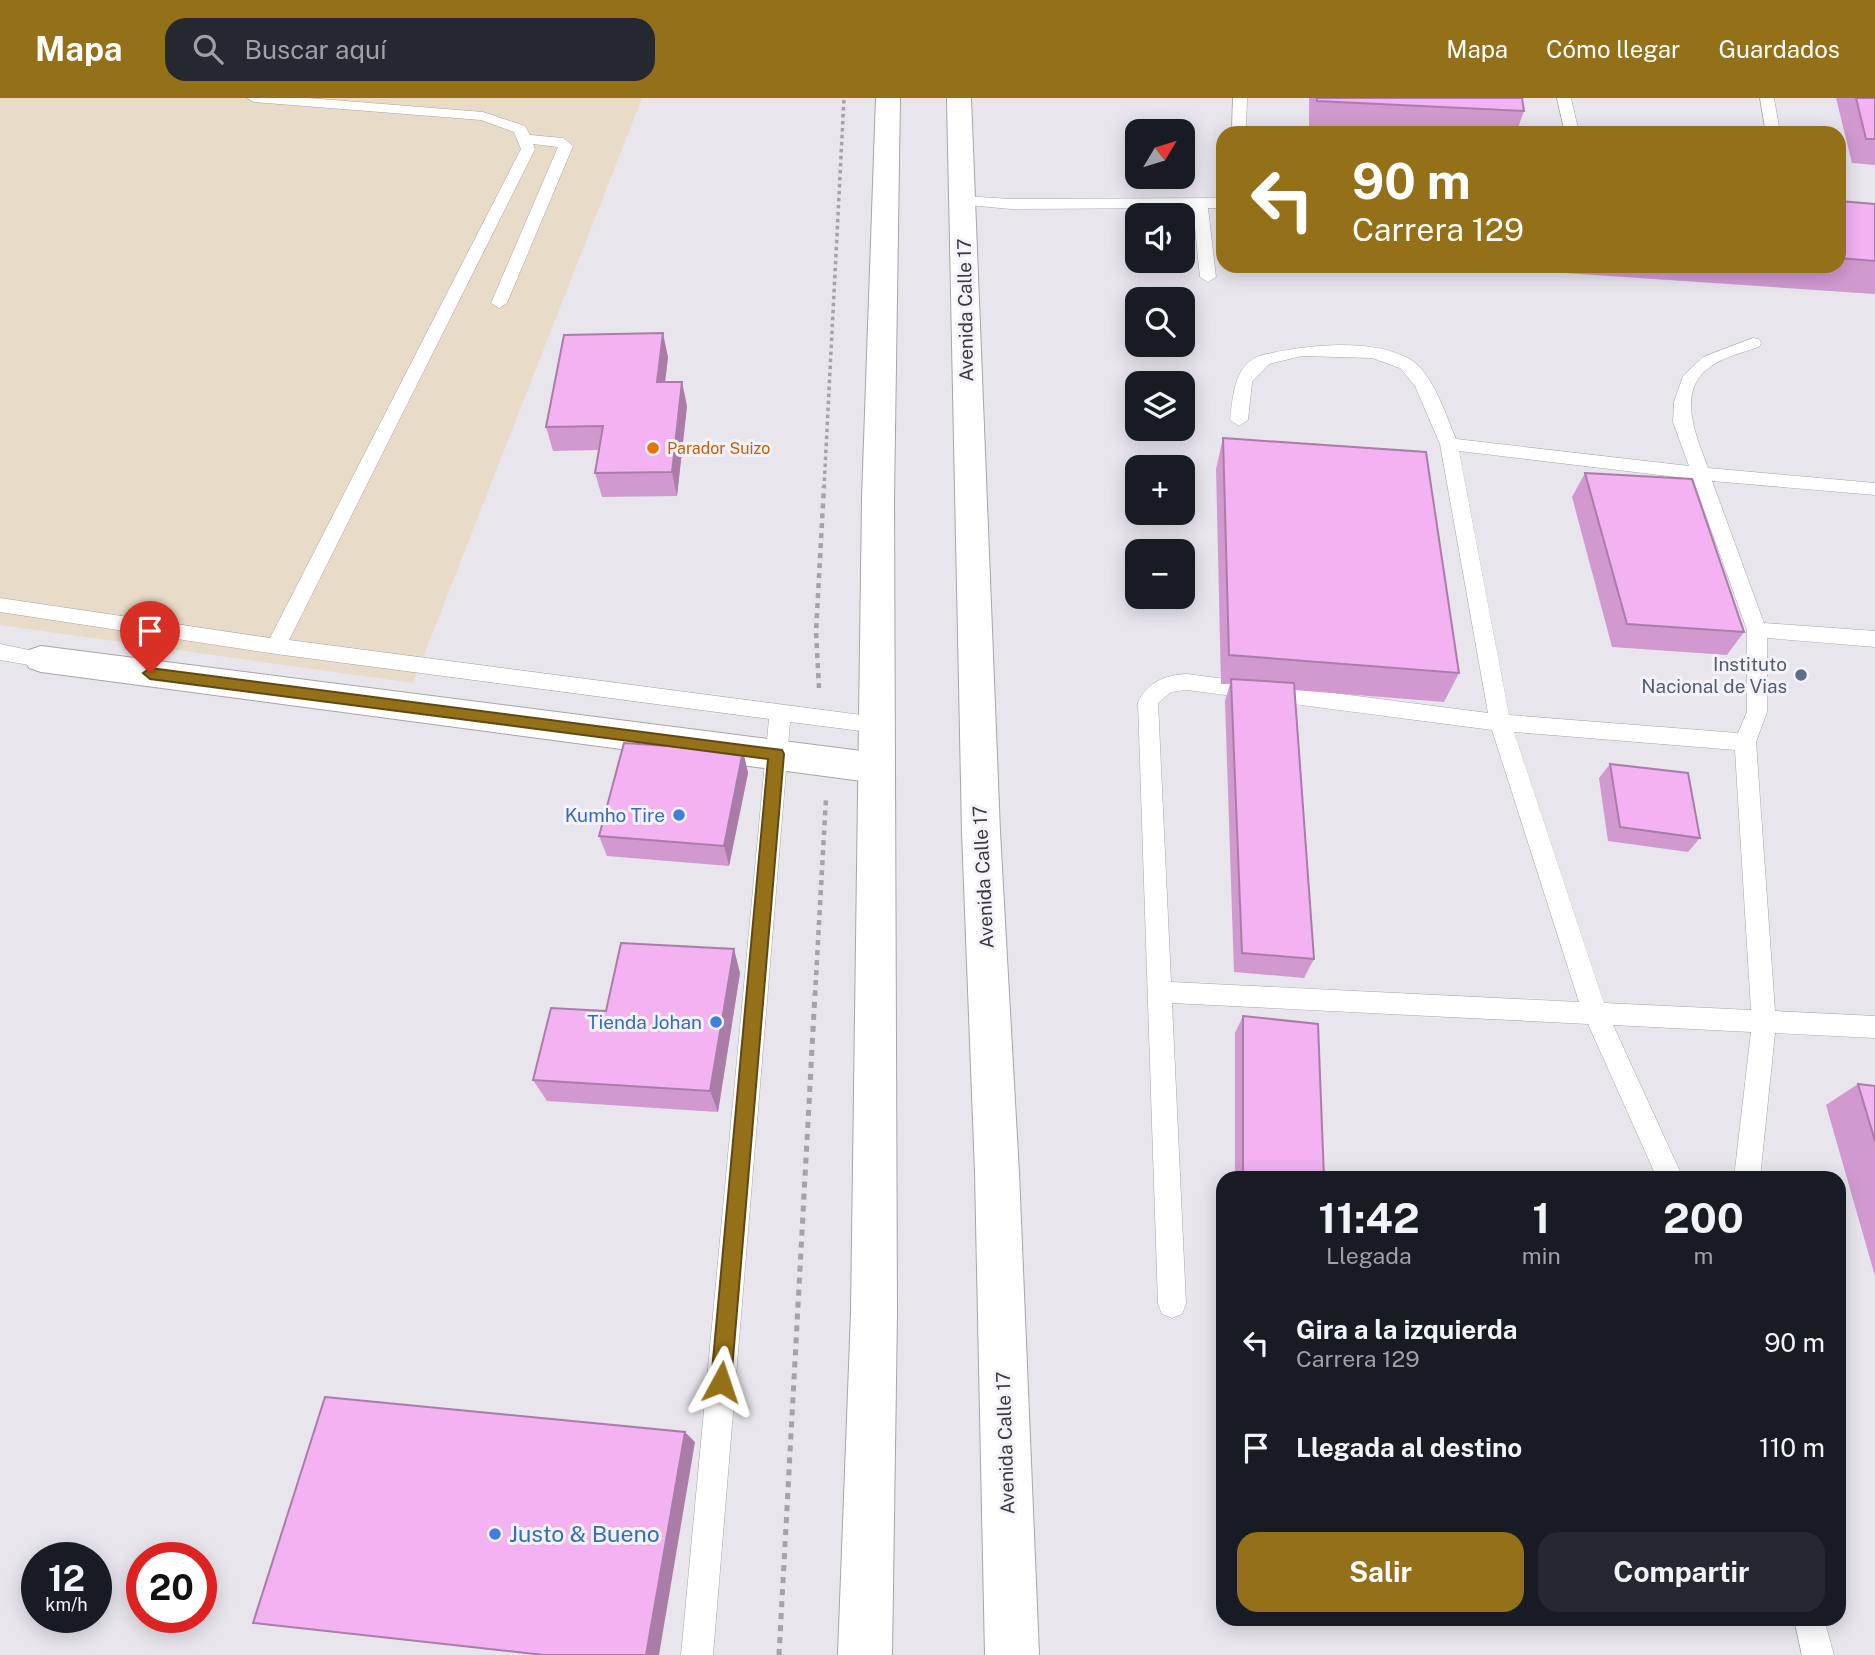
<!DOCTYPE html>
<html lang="es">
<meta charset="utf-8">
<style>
:root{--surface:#171b24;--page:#242831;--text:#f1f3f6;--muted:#9ea1a6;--accent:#947119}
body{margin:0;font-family:"Public Sans",sans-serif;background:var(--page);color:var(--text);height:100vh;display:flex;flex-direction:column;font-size:26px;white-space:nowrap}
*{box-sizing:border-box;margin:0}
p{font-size:23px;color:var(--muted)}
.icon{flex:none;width:38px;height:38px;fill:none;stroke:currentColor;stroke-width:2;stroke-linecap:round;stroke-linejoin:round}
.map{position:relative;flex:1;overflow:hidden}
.details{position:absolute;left:1216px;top:1073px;width:630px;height:455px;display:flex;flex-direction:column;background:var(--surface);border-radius:21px;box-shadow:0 4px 18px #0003}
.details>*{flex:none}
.banner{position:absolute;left:1216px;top:28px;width:630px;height:147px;border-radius:21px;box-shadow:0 4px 18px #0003;background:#947119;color:#fff;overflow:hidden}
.needle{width:46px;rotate:52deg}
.tools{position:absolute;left:1125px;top:21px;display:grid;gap:14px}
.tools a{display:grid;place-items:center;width:70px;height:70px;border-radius:14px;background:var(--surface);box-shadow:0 4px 18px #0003;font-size:35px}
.speed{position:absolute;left:21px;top:1444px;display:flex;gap:14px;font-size:35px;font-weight:700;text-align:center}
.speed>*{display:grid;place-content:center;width:91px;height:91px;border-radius:50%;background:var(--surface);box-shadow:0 4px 18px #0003;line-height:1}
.speed small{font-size:18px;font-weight:400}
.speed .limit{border:10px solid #d22;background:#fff;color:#111}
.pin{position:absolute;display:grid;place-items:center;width:60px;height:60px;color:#fff;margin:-72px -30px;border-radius:50% 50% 50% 0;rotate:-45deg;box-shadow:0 0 7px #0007}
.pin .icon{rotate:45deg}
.me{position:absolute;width:77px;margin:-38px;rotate:5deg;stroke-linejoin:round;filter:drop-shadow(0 0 5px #0008)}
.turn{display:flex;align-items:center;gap:24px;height:147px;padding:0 21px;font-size:32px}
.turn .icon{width:91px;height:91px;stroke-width:2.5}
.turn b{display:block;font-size:49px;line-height:60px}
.eta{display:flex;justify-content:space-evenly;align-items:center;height:119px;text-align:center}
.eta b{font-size:42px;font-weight:700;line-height:49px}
.action{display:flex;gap:14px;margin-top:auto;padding:14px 21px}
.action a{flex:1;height:80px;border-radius:21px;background:var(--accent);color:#fff;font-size:28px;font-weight:700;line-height:80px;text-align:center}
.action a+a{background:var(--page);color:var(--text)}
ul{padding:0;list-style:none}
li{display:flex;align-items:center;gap:21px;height:105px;padding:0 21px}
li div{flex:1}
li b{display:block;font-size:26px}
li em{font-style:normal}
header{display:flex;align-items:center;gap:42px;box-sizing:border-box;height:98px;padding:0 35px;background:var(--accent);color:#fff}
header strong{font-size:33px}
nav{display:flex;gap:38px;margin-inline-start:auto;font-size:24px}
.search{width:490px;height:63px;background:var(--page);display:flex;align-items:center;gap:18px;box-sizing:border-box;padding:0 24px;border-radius:21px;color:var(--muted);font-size:26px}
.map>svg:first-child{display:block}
.industrial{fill:#e8dbc7}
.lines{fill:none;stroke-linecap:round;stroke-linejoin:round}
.service-casing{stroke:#a8a4ac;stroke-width:1}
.minor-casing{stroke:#a8a4ac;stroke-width:2}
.primary-casing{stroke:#a8a4ac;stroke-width:2}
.path-far2{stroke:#a5a2a8;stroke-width:3.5;stroke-dasharray:3.5 3.5;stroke-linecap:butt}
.path-far1{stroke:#a5a2a8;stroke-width:4.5;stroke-dasharray:5 5;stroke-linecap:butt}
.path{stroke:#a5a2a8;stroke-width:5;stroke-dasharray:6 6;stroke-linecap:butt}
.service{fill:#fff;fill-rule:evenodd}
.minor{fill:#fff;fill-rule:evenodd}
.primary{fill:#fff;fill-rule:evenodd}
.wall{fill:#d199d0}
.shaded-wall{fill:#aa7da9}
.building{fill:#f3b2f2;stroke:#aa7da9;stroke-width:2}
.route{fill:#947119;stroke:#604910;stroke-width:2}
.food-dot{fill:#e8710a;stroke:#f6f2fa;stroke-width:2.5}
.service-dot{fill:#5c6f8a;stroke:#f6f2fa;stroke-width:2.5}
.shop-dot{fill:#3f7fe0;stroke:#f6f2fa;stroke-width:2.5}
.labels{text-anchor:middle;stroke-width:6;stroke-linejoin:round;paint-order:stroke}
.far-food-label{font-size:16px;fill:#c56008;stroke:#f6f2fa;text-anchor:start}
.street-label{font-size:19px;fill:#3a393c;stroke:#f6f2fa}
.service-label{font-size:19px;fill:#4e5e75;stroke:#f6f2fa;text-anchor:end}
.shop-label{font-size:19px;fill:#366cbe;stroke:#f6f2fa;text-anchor:end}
.near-shop-label{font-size:23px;fill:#366cbe;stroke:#f6f2fa;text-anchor:start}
</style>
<header>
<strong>Mapa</strong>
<div class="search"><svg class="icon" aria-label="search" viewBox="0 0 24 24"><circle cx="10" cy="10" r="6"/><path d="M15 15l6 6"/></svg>Buscar aquí</div>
<nav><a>Mapa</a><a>Cómo llegar</a><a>Guardados</a></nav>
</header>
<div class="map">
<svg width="1875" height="1557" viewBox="0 0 1875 1557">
<rect width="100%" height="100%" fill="#e9e5ed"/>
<path class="industrial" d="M0 0H642L413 585 0 527Z"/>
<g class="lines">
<defs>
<path id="service" d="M247 0H308L483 14 525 28 530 37 563 40 573 48 507 205 499 210 491 205 558 49 533 46 535 51 289 542 877 619 884 621 888 627 884 633 877 635 790 624 713 1557H681L769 621 276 556 0 514V500L270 540 521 51 514 34 481 22 254 4Z
M1233 0H1247L1246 35H1232Z
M1557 0H1571L1579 35H1565Z
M1760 0H1774L1780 35H1766Z
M963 98 1011 101 1223 100V110H1208L1216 179 1208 184 1200 179 1193 110 1011 111 958 106 955 103Z
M1753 240 1759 241 1761 245 1759 249C1741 255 1719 260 1705 273 1677 298 1698 342 1708 370L1875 385V397L1712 383 1764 525 1875 533V549L1767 540V614L1756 644 1775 913 1875 918V940L1775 935 1760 1080H1734L1751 934 1613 927 1683 1080H1657L1588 926 1172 905 1186 1206 1182 1216 1172 1220 1162 1216 1158 1206 1138 604C1148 584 1165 577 1187 576L1488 615 1440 346 1415 288 1400 270 1372 260 1302 258 1269 266 1252 284 1248 322 1239 328 1230 322C1233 298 1234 264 1263 257 1304 247 1373 239 1411 262 1433 275 1446 318 1456 341L1689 368 1673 324 1674 304 1683 278 1703 259ZM1459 353 1693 381 1747 532V614L1738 635 1509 617ZM1187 592 1492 632 1579 904 1171 884 1158 605 1171 594ZM1514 634 1735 652 1751 912 1604 905Z
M0 546 48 556 51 561 48 566 41 569 0 562Z
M1794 1521H1824L1834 1557H1802Z"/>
<path id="minor" d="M41 548 877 655 890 660 895 670 890 680 877 685 41 574 29 570 24 561 29 552Z"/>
<path id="primary" d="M876 0H900L894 400 897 1215 892 1557H838L851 1215 862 400Z
M947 0H971L1000 734 1019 1075 1039 1557H985L975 1075 962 734Z"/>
</defs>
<use href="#service" class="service-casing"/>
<use href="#minor" class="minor-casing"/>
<use href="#primary" class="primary-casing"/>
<path class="path-far2" d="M824 390 844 0"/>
<path class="path-far1" d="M819 590 816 534 824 388
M815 897 826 700"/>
<path class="path" d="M779 1557 815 895"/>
<use href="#service" class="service"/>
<use href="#minor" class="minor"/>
<use href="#primary" class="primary"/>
</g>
<path class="wall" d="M1309 0H1522L1524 13 1516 35 1309 34Z
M1836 0H1875V67L1852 65Z
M1839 103 1875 106V196L1492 170V168H1839Z
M668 259 665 284 687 308 677 398 602 399 595 375 599 352 553 353 546 329Z
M1223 340 1459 575 1444 604 1294 592 1314 861 1304 880 1234 874 1225 603 1230 586H1221L1216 371Z
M1585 375 1744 534 1727 557 1612 549 1572 399Z
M743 653 748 675 729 768 607 758 599 738Z
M1610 666 1700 740 1688 754 1608 743 1599 680Z
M740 875 718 1014 547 1003 533 982 606 913Z
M1243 918 1324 1080H1235V935Z
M1858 986 1875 988V1178L1826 1007Z"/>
<path class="shaded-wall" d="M663 235 668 259 662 309 657 284Z
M682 284 687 308 677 398 672 374Z
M743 653 748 675 729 768 724 748Z
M734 851 740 875 718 1014 710 993Z
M685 1334 695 1344 659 1557H646Z"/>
<path class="building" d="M1317 0H1522L1524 13 1317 3Z
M1856 0H1875V41H1866Z
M1839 103 1875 106V163L1839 160Z
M663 235 657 284H682L672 374 595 375 603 328 546 329 564 237Z
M1223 340 1426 354 1459 575 1229 557Z
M1585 375 1692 381 1744 534 1627 526Z
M1231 581 1294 585 1314 861 1242 855Z
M624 645 743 653 724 748 599 738Z
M1610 666 1688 675 1700 740 1620 729Z
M621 845 734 851 710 993 533 982 551 910 606 913Z
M1243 918 1318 926 1324 1080H1243Z
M1858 986 1875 988V1043Z
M325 1299 685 1334 646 1557H544L253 1525Z"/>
<path class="route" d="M150 570 782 652 784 656 731 1284 728 1291 721 1294 714 1291 711 1284 768 661 150 581 143 575Z"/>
<circle class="food-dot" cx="653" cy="350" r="7"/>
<circle class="service-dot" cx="1801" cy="577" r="7"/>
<g class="shop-dot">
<circle cx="679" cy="717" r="7"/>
<circle cx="716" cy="924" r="7"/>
<circle cx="495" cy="1436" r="7"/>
</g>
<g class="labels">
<g class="far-food-label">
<text x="667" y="356">Parador Suizo</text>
</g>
<g class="street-label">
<text transform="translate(965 212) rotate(-91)" y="7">Avenida Calle 17</text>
<text transform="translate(983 779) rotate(-93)" y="7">Avenida Calle 17</text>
<text transform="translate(1005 1345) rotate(-92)" y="7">Avenida Calle 17</text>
</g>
<g class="service-label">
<text x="1787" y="573">Instituto<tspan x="1787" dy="22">Nacional de Vias</tspan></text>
</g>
<g class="shop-label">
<text x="665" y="724">Kumho Tire</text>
<text x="702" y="931">Tienda Johan</text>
</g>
<g class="near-shop-label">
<text x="509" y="1444">Justo &amp; Bueno</text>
</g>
</g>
</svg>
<div class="tools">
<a><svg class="needle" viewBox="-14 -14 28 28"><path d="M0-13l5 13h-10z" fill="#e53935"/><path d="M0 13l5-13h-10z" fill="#9ea1a6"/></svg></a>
<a><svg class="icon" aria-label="sound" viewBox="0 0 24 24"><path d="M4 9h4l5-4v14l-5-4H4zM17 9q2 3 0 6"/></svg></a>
<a><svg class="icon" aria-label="search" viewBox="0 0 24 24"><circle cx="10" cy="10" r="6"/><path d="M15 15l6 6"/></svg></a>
<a><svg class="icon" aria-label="layers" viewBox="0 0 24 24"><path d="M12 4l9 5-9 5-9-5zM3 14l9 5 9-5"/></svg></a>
<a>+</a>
<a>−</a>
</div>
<div class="speed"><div>12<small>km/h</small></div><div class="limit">20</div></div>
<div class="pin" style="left:150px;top:575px;background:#d93025"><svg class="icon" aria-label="arrive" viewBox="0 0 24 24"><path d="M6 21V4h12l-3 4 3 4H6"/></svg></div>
<svg class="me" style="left:721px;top:1284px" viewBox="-20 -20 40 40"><path d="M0-17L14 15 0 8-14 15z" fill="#947119" stroke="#fff" stroke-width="4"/></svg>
<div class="banner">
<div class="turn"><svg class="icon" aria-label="left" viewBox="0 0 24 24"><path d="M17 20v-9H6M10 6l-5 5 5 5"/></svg><div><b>90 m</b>Carrera 129</div></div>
</div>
<section class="details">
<div class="eta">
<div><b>11:42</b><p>Llegada</p></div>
<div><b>1</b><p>min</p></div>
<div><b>200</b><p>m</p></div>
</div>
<ul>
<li><svg class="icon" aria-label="left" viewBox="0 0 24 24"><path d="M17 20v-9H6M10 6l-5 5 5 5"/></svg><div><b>Gira a la izquierda</b><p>Carrera 129</p></div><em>90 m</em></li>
<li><svg class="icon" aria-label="arrive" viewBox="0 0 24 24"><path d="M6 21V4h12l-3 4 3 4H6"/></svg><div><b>Llegada al destino</b></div><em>110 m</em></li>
</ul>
<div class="action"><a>Salir</a><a>Compartir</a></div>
</section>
</div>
